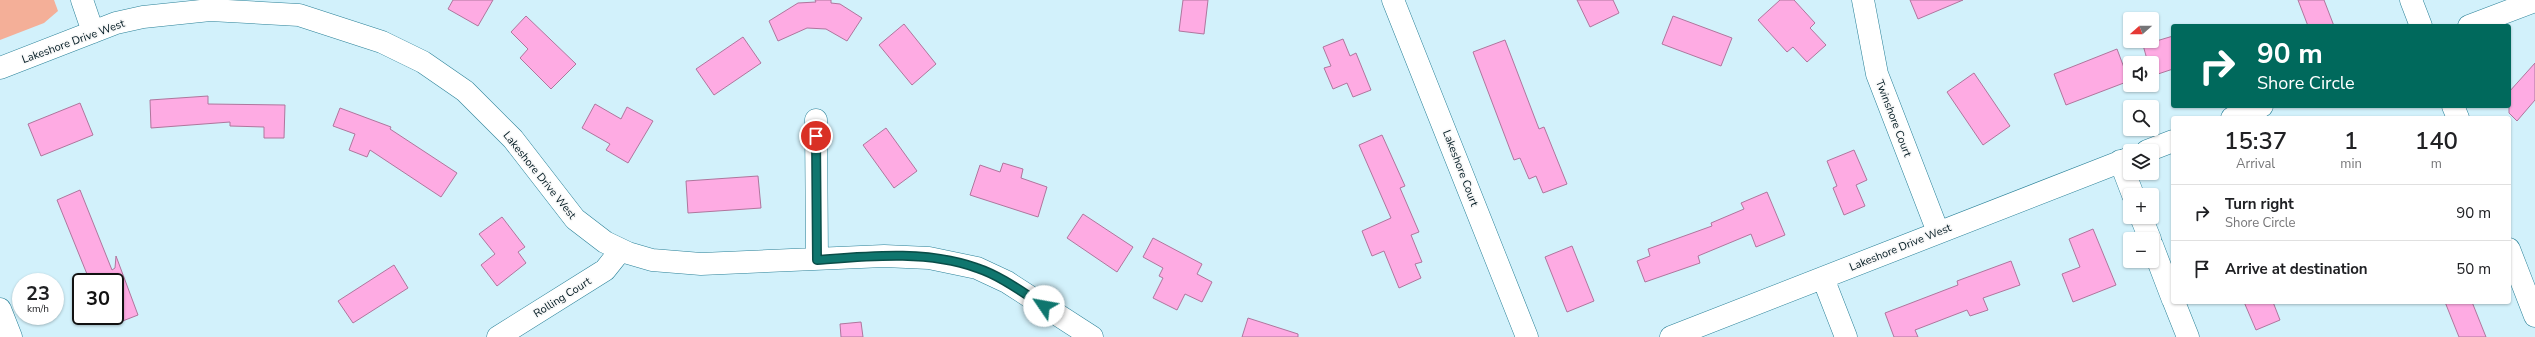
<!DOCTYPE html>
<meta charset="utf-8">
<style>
:root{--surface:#fff;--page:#f6f6f6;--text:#202124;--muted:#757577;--line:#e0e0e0}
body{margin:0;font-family:"Nunito Sans",sans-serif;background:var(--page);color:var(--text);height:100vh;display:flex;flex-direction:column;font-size:15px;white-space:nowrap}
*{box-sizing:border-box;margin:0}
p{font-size:13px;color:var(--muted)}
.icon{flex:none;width:22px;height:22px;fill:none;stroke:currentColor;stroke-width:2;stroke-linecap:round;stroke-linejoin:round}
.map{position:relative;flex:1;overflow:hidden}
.sheet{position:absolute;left:2171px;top:116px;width:340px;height:188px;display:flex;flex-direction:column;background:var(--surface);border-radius:4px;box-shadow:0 1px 3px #0004}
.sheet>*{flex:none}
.top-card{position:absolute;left:2171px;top:24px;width:340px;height:84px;border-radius:4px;box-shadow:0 1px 3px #0004;background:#00695c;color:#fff;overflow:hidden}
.needle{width:26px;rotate:249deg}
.tools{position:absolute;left:2123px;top:12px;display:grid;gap:8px}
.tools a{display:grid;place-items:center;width:36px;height:36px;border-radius:4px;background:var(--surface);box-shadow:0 1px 3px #0004;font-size:20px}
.speed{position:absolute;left:12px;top:273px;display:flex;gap:8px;font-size:20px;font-weight:700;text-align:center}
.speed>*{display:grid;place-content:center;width:52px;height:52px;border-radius:50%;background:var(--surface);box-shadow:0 1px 3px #0004;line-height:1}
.speed small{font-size:10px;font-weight:400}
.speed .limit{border:2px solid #111;border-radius:6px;background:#fff;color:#111}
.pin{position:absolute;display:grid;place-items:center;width:34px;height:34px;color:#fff;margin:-17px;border:2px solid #fff;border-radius:50%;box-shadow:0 1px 4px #0007}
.me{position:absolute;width:44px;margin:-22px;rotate:303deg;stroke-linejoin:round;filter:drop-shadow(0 0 3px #0008)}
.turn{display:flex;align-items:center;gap:14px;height:84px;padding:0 20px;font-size:18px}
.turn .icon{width:52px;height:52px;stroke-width:2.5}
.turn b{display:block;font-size:28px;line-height:34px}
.eta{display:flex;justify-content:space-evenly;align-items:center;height:68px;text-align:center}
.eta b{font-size:24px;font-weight:600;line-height:28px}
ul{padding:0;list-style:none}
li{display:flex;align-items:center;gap:12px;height:56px;padding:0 20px;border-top:1px solid var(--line)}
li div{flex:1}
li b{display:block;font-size:15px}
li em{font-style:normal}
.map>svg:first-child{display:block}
.green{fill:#f4af98}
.building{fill:#feabe3;stroke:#af769d}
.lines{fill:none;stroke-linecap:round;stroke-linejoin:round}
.minor-casing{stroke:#2a8198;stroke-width:23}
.major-casing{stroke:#2a8198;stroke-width:23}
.minor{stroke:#fff;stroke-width:22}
.major{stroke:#fff;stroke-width:22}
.route-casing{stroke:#0a4d48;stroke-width:10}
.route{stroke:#0f766e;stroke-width:7}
.labels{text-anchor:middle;stroke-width:3;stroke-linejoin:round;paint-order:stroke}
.street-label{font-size:11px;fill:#011921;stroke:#f8f8f8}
</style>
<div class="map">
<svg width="2535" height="337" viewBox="0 0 2535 337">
<rect width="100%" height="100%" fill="#d2f1fb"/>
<path class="green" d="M0 0H54L58 11 44 23 0 40Z"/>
<path class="building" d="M453 0H493L478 26 448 9Z
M815 0H831V3L840 4 862 18 847 41 826 29 807 28 778 41 769 21 798 3 816 2Z
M1183 0H1208L1204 34 1179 31Z
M1577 0H1613L1619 13 1590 27Z
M1780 0H1794L1815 23 1810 28 1826 45 1807 62 1793 47 1787 52 1758 20Z
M1910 0H1963L1918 19Z
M2298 0H2324L2334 26H2308Z
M526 16 576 64 551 89 520 58 528 49 511 32Z
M1673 16 1732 38 1721 66 1662 44Z
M904 24 936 64 912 85 879 45Z
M2173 36V69L2152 76V63H2148L2143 45Z
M743 37 761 63 714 95 696 69Z
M1343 39 1350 56 1356 53 1371 90 1353 97 1347 83 1333 89 1324 68 1331 66 1323 47Z
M1505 40 1539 129 1544 127 1567 184 1543 193 1536 176 1529 179 1520 158 1514 160 1473 52Z
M2117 49 2129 81 2066 105 2054 74Z
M2535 63V100L2517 121 2509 113V92Z
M1974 73 2010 126 1983 145 1947 92Z
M208 96V104L285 105 284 138H264V127L230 126V122L151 128 150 100Z
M80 103 93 135 41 156 28 124Z
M595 104 621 119 627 107 653 121 628 163 606 150 610 144 582 128Z
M340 108 391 127 390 129 457 173 441 197 370 150 367 157 349 150 355 134 333 126Z
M886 128 917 171 894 188 863 145Z
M1382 135 1405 186 1400 188 1419 232 1411 235 1422 262 1415 264 1421 278 1399 288 1384 251 1372 256 1362 231 1391 218 1359 145Z
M1854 150 1867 180 1856 185 1865 206 1844 215 1833 188 1837 186 1827 161Z
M1003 163 1023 169 1021 178 1047 187 1038 217 970 195 980 165 1000 172Z
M758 176 761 208 688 213 686 181Z
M80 190 112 270 115 268 116 256 138 315 115 324V282H83L89 279 57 200Z
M1767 192 1785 235 1756 247 1751 234 1698 256 1700 263 1645 282 1637 261 1650 256 1648 249 1712 226 1711 223 1744 209 1741 203Z
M1083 214 1133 247 1117 272 1067 238Z
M502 217 525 247 518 252 526 263 497 286 481 265 495 254 479 234Z
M2093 229 2116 285 2073 302 2062 274 2080 267 2069 239Z
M1153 238 1202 264 1197 274 1212 282 1202 302 1185 294 1177 310 1153 298 1163 278 1159 276 1163 268 1143 257Z
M1572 246 1594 301 1567 312 1545 257Z
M2011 261 2020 285 1983 298 1988 310 1970 316 1967 310 1915 330 1918 337H1894L1885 313 1958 285 1957 281Z
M394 265 408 288 353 323 338 301Z
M2244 302H2273L2280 320 2256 330Z
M2445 302H2472L2486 337H2459Z
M1248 318 1298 334V337H1242Z
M861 322 863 337H841L840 324Z"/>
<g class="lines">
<defs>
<path id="minor" d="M82 0 93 32
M1393 0 1527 337
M1863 0 1877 74 1938 232
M2411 0 2421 26
M2469 26 2535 1
M0 68 116 23 143 17 210 10 299 15 382 42 423 62 465 91 513 139 575 219 605 242 628 253 652 260 701 264 884 256 929 258 977 268 1007 282 1092 337
M2453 106 2458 118
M2232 118 2262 106
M816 120 817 259
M2147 151 2173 141
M2120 161 2133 195
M2141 217 2150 239
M2152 245 2173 300
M2509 249 2535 316
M1823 278 1846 337
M2174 302 2188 337
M498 337 605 270 621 250
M1671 337 2130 158"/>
<path id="major" d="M0 309 11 337"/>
</defs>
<use href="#minor" class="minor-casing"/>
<use href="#major" class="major-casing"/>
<use href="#minor" class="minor"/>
<use href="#major" class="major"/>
</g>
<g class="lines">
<defs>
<path id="route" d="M816 136 817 260C869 256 927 250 977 268 1001 276 1022 292 1044 306"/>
</defs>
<use href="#route" class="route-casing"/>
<use href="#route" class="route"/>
</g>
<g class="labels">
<g class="street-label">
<text transform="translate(73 41) rotate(-20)" y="4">Lakeshore Drive West</text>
<text transform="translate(1894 118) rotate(69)" y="4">Twinshore Court</text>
<text transform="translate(1461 168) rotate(69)" y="4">Lakeshore Court</text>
<text transform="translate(540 175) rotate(51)" y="4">Lakeshore Drive West</text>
<text transform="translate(1900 247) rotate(-22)" y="4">Lakeshore Drive West</text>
<text transform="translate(562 297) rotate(-32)" y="4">Rolling Court</text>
</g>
</g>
</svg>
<div class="tools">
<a><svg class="needle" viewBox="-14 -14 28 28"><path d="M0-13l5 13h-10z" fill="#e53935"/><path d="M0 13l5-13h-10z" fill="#757577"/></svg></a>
<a><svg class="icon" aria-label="sound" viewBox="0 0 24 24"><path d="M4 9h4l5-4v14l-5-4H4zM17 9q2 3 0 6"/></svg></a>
<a><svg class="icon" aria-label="search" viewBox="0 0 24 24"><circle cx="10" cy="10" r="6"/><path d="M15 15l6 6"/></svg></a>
<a><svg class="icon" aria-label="layers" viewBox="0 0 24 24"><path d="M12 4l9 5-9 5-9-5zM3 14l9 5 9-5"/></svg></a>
<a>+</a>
<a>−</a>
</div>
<div class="speed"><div>23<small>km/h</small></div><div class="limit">30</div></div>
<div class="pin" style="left:816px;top:136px;background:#d93025"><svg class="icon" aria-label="arrive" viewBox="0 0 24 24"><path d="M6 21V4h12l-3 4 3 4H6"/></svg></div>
<svg class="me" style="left:1044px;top:306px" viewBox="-20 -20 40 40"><circle r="19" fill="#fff"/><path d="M0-13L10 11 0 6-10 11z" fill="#0f766e"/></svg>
<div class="top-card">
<div class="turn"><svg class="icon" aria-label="right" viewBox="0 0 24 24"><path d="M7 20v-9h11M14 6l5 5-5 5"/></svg><div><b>90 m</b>Shore Circle</div></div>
</div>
<section class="sheet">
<div class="eta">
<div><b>15:37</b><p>Arrival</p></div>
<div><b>1</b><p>min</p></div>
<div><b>140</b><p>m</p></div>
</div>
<ul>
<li><svg class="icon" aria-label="right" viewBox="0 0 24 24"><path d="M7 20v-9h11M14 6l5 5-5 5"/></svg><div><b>Turn right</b><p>Shore Circle</p></div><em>90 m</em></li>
<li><svg class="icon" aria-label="arrive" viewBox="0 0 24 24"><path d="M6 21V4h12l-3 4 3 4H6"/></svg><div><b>Arrive at destination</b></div><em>50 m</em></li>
</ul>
</section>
</div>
